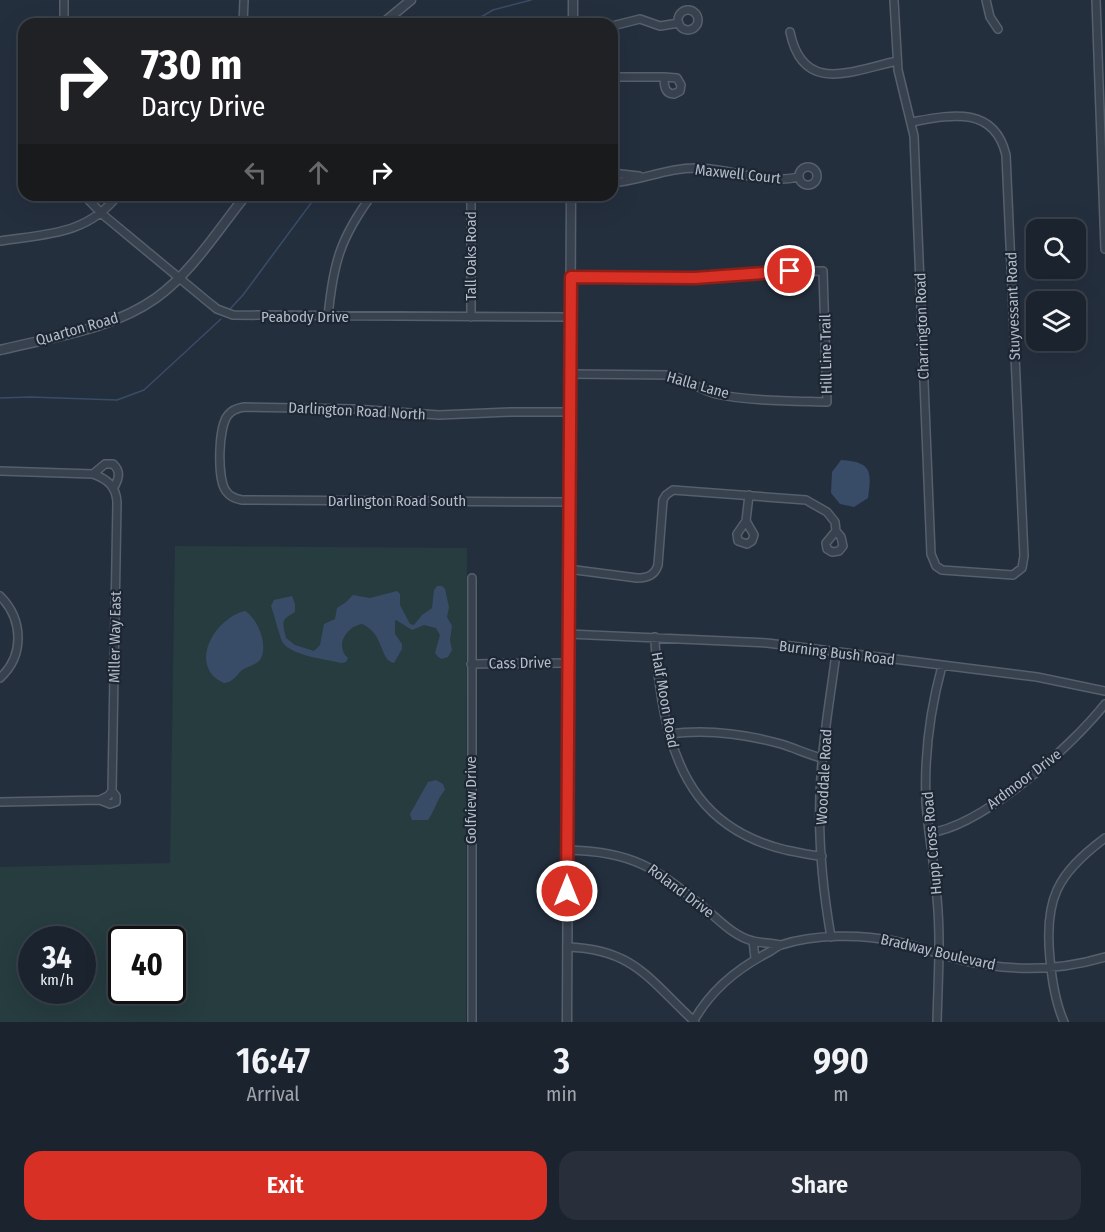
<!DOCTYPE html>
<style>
:root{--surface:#1b232e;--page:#282f3a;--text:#f1f3f6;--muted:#a0a4aa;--line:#39404a;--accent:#d93025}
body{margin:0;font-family:"Fira Sans Condensed",sans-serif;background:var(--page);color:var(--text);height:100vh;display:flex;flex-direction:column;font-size:22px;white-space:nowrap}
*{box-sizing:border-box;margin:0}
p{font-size:20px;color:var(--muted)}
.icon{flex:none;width:33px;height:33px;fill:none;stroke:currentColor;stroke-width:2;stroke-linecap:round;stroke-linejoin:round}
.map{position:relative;height:1022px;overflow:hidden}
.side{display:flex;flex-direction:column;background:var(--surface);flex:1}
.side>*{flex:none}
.hud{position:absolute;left:18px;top:18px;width:600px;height:183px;border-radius:18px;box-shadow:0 6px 24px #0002,0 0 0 2px var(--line);background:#202124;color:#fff;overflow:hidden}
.buttons{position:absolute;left:1026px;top:219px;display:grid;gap:12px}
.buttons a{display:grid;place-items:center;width:60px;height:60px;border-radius:12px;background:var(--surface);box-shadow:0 6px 24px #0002,0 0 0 2px var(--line);font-size:30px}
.speed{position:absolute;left:18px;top:926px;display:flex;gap:12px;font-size:30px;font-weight:700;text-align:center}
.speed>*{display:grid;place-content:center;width:78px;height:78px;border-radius:50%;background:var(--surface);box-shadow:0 6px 24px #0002,0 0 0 2px var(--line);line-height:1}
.speed small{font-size:15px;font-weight:400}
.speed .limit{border:3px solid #111;border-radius:9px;background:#fff;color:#111}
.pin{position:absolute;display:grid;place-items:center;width:51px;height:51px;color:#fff;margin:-26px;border:3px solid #fff;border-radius:50%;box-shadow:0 2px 6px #0007}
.me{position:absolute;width:66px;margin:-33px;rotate:0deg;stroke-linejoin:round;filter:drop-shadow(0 0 4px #0008)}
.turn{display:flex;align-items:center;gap:21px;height:126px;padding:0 24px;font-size:27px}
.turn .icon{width:78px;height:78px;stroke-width:2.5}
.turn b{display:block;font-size:42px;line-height:51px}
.lanes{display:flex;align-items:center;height:57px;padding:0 24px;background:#0003;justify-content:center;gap:30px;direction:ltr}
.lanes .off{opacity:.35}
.eta{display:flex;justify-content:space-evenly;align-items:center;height:102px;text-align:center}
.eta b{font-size:36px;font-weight:600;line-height:42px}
.button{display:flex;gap:12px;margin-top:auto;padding:12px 24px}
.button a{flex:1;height:69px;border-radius:18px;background:var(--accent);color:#fff;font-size:24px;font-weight:600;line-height:69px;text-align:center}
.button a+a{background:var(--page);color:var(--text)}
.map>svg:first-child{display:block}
.green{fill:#263c3f;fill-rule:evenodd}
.water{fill:#394c67}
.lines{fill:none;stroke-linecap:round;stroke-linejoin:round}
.stream{stroke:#394c67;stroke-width:1.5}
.minor-casing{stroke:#565f6c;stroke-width:10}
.tertiary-casing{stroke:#565f6c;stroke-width:11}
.minor{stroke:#38414e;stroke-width:7}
.tertiary{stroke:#38414e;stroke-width:8}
.route-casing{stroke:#8d1f18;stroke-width:15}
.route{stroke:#d93025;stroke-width:10}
.labels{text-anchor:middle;stroke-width:4.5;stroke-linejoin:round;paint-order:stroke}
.street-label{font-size:15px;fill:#b4bcc9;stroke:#1d2633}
</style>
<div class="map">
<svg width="1105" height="1022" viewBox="0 0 1105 1022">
<rect width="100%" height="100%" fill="#242f3e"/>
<path class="green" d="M175 546 467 548 466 1022H0V867L170 863ZM32 939H82V990H32ZM122 939H172V990H122Z"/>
<path class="water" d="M841 460C871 462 872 470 868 498L854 507 840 504 831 493 832 472Z
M437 586H442L445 589 449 607 447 617 452 626 450 640 452 650 448 657 442 659 438 657 435 653 440 635 436 628 424 625 412 630 396 620 395 621V634L402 644V649L394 663C379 660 385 634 362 624 347 626 334 646 348 658L346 662 341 663C325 659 293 656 283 643 280 638 274 614 271 606L274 600 292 596 295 604V612C281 620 282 621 286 638L295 645 314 651 320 645 324 624 335 619 337 608 346 602 353 595 370 598 397 591 400 594V605L410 624 414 625 422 615 432 608 434 590Z
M245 611C258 618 270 649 259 661 255 665 247 667 242 670 236 676 233 682 224 683 187 667 214 618 245 611Z
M436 780 443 784 445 790C437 799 435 810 428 820H412L410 814 428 782Z"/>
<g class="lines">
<path class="stream" d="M469 24 493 10 531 0
M230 309 243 295 317 195
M0 398 30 397 117 400 144 390 221 319"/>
<defs>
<path id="minor" d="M894 0 898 70 914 136 931 554 936 566 942 570 1013 575 1022 568 1024 556 1006 155C994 105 950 115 912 122
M986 0 990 17 998 29
M1096 0 1105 249
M678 20a10 10 0 1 1 20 0a10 10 0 1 1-20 0Z
M573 22 601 24
M64 24V0
M243 24 244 0
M612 26 640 19 660 26 679 23
M790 32C803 95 851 71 897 61
M612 77H664
M664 77 677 78 681 85 680 91 674 94C665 94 664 86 664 77Z
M799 176a9 9 0 1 1 18 0a9 9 0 1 1-18 0Z
M612 173 639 176
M612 183C641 181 668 167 699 168 733 169 764 185 799 177
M84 195 102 214 207 301 217 309 233 315 570 317
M0 241C46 234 87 235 118 195
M328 317C333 264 340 238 372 195
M471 317V195
M570 374 669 375C686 378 699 390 716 394 747 401 794 401 827 402L823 271 763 272 695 278 571 277
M0 471 93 474C107 479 116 486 117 502L112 791 108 796 100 800 0 802
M93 474 105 464H113C121 471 119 479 114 487
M569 502 242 500C236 499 230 497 226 491 217 479 218 427 228 415 232 410 238 408 244 407L354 409 439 415 511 412H569
M746 521 754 535 752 541 747 544 738 541 737 534 746 521 749 495
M568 569 637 578C648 578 655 575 658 565L663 500 666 495 673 490 806 500 827 512 835 522 836 531 841 537 843 546 839 551 832 552 827 549 826 543 836 531
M472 578V1022
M0 596C23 619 25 655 0 678
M568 634 767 643 1037 677 1105 691
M655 637C655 658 659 680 662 701 675 777 706 831 786 850 798 852 810 856 822 856
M471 664 568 663
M669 734C706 729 745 734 781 744 795 748 808 755 822 758
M100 800 110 804 116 802V796L112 791
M929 833C983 826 1072 746 1105 704
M567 850C634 851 657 869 707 910 720 921 735 937 753 941 761 943 771 943 780 945
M831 937C822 885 817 829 821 777 823 735 831 694 836 653
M753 941 755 958
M567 947C635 949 650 981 695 1022
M693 1022C710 991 738 968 769 952 773 950 777 946 781 945 814 934 861 934 894 941 926 948 955 961 987 965 1026 971 1068 968 1105 957
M937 1022C938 981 941 939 937 898 935 866 928 834 926 802 924 756 930 710 942 666
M1064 1022C1055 1002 1052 981 1050 959 1044 899 1057 874 1105 838"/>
<path id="tertiary" d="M382 24 411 0
M573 24V0
M0 350C52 337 111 330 156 298 192 272 218 230 246 195
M567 1022 571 195"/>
</defs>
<use href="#minor" class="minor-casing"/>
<use href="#tertiary" class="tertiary-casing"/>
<use href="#minor" class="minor"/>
<use href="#tertiary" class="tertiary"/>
</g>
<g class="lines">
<defs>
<path id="route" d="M567 891 571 277 695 278 790 271"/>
</defs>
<use href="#route" class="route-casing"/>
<use href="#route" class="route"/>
</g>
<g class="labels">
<g class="street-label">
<text transform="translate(738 174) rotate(6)" y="5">Maxwell Court</text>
<text transform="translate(471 256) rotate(-90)" y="5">Tall Oaks Road</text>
<text transform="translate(1013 306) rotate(-92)" y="5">Stuyvessant Road</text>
<text x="305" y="322">Peabody Drive</text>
<text transform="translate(922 326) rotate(-92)" y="5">Charrington Road</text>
<text transform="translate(77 329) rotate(-16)" y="5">Quarton Road</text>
<text transform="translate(826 354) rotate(-91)" y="5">Hill Line Trail</text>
<text transform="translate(698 385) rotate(16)" y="5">Halla Lane</text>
<text transform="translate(357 411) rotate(3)" y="5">Darlington Road North</text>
<text x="397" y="506">Darlington Road South</text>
<text transform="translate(115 637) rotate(-89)" y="5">Miller Way East</text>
<text transform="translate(837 653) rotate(7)" y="5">Burning Bush Road</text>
<text transform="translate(520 663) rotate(-1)" y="5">Cass Drive</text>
<text transform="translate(665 700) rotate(80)" y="5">Half Moon Road</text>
<text transform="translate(824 777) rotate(-87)" y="5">Wooddale Road</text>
<text transform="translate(1024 779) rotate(-37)" y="5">Ardmoor Drive</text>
<text transform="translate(471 800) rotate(-90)" y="5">Golfview Drive</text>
<text transform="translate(932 843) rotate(-95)" y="5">Hupp Cross Road</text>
<text transform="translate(681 891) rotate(37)" y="5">Roland Drive</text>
<text transform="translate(938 952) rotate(13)" y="5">Bradway Boulevard</text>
</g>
</g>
</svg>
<div class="buttons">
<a><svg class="icon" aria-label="search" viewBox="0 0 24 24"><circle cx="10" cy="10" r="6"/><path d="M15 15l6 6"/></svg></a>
<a><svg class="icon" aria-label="layers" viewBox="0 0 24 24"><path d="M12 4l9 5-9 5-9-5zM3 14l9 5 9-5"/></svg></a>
</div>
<div class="speed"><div>34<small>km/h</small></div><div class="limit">40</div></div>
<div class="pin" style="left:790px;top:271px;background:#d93025"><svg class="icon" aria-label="arrive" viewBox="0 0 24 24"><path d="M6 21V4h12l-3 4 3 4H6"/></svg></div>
<svg class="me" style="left:567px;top:891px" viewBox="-20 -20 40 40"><circle r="17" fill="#d93025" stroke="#fff" stroke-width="3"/><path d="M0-11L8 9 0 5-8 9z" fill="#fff"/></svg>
<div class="hud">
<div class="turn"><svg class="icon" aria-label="right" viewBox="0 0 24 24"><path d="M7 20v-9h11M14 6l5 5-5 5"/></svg><div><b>730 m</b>Darcy Drive</div></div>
<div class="lanes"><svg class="icon off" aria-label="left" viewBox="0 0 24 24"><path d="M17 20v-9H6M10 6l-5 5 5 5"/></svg><svg class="icon off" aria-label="ahead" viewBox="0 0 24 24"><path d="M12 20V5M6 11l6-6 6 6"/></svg><svg class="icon" aria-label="right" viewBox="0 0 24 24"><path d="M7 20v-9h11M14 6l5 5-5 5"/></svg></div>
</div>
</div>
<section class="side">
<div class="eta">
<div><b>16:47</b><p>Arrival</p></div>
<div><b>3</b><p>min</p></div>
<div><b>990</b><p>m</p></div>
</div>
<div class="button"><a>Exit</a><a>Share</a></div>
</section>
